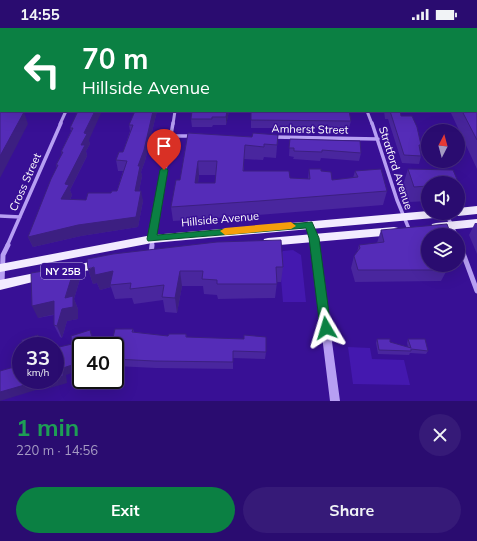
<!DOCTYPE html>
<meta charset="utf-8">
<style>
:root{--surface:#2a0c70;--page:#361a78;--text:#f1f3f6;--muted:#a59bc3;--line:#462c83;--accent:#0b8043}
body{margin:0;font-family:Mulish,sans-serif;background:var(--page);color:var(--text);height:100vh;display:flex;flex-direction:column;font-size:15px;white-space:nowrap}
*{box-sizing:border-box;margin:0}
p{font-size:13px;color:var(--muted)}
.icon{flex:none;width:22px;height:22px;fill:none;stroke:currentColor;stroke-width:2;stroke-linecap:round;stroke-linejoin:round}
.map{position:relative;height:373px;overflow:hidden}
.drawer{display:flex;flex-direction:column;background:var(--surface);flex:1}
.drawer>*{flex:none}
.banner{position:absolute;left:0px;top:0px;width:477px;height:84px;box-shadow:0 4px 16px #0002,0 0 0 1px var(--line);background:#0b8043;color:#fff;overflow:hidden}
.needle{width:26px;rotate:6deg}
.tools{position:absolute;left:421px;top:96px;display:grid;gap:8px}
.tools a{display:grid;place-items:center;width:44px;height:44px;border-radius:50%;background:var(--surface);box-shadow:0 4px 16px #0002,0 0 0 1px var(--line);font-size:20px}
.speed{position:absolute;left:12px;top:309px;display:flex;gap:8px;font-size:20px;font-weight:700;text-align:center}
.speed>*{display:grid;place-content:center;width:52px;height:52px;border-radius:50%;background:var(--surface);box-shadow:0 4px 16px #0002,0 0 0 1px var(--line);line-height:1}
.speed small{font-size:10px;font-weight:400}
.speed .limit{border:2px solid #111;border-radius:6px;background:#fff;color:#111}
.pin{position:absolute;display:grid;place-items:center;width:34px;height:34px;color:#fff;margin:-41px -17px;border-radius:50% 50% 50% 0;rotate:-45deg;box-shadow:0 0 4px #0007}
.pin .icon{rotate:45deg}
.me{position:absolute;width:44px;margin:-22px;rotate:353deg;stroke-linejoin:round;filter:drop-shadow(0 0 3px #0008)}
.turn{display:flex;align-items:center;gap:14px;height:84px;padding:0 16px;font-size:18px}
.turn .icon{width:52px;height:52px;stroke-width:2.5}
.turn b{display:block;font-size:28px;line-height:34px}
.round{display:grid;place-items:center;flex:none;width:42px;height:42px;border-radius:21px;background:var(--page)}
.head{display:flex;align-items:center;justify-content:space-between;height:68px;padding:0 16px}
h1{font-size:24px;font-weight:700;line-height:30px;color:#1e9e55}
.button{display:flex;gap:8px;margin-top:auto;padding:8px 16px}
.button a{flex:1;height:46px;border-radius:24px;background:var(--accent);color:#fff;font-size:16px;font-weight:700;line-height:46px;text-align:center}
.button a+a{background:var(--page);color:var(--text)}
.status{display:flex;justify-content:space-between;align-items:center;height:28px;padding:0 20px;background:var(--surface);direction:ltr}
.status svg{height:11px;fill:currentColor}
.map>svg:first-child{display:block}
.green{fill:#4418af}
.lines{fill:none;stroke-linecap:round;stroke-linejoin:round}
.minor-far2{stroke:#b79ff3;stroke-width:3}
.minor-far1{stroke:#b79ff3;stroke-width:3.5}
.minor{stroke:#b79ff3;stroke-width:5}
.tertiary{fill:#b79ff3;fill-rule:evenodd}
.primary{fill:#f2ebff;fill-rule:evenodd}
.wall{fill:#49269e;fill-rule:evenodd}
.shaded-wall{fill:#3c1f81}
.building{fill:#552cb8;stroke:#3c1f81;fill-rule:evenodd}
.route{fill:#0b8043;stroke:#07532c}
.slow{fill:#f59e0b}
.labels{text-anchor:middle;stroke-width:3;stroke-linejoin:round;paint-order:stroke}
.shield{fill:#381095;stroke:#c3b7df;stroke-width:1}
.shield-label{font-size:10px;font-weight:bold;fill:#fff}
.street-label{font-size:11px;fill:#fff;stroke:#381095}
</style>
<div class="status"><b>14:55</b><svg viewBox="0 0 49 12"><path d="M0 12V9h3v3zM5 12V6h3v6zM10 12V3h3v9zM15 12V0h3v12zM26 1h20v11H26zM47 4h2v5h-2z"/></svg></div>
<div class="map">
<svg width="477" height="373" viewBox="0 0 477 373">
<rect width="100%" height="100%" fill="#381095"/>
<path class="green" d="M293 222 301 227 306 274H283L279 227 283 223Z
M348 319 370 320 372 331 404 332 410 357 353 356Z"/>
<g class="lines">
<path class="minor-far2" d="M367 83 372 96
M60 96 66 83
M173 96 175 83"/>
<path class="minor-far1" d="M372 95 397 172 409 201
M170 108H192
M273 109 378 111
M446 185 456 207
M0 188 20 189
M458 212 460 218
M7 218 61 95
M152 218 173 95"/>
<path class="minor" d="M460 217 477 263
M151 227 152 217
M2 255 3 227 8 217"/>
<path class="tertiary" d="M309 193 313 196 318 210 340 373H330L310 210 305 196Z"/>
<path class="primary" d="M477 178V186L458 188 454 185H458V180Z
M428 183V185H450L445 189 152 215 0 244V236L152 207Z
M477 191V199L436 203 432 202 431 199 432 196 436 195Z
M394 199 398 200 399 203 398 206 394 207 268 218 264 217 263 214 264 211 268 210Z
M102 232 106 233 107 236 106 239 102 240 62 247 58 246 56 243 58 240 62 239Z
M45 243 49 244 51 247 49 250 0 262V252Z"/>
</g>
<path class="wall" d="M477 79V141L451 85V83H476Z
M78 83 90 116 86 123 87 128 70 162 72 167 70 172H86L111 165 117 163 123 143H118L116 132 123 124 130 103 129 97 135 83H157L145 133 141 144 142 148 139 163 143 173 138 199 81 208 33 219 28 209 57 140 56 137 62 127 61 124 71 103 70 100Z
M192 83H229L226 97H213L212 99H192L191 91Z
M251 83 351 93 349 100H251Z
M384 83H400L401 88 421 117 420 122 421 128 419 136 402 135 388 91H385Z
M188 105 252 109 278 107 276 130 264 129 263 132 244 131V143L290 150 308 151 309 141 321 143 332 152 353 150 355 143 387 163 383 177 258 187 173 193 171 179 180 152ZM199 147H216L215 155H198Z
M290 111 361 125 359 133 321 130 320 133 293 131 294 129 289 128Z
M408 141 453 142 459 156 458 159V155H428V173L409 174 403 157Z
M475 195H477V226L469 207Z
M381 202 428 237H457L454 242H447L441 253 355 254 351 240 354 228 357 224 359 217 377 215Z
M283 239 281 254H277L275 270 218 271 217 267 204 266 203 258H182L177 285 165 284 163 272 134 276 132 270 115 271 111 259 100 262 97 255 93 256 88 241Z
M80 251 74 271 78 281V291L67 293 62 310 60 309 54 297V287L38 290Z
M133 301 134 304 168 308 186 306 187 309 266 324 265 331 233 330V341L156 340 115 338V318Z
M377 311 390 314 408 319 407 315 408 311 428 323 426 326 410 325 409 327 378 326 376 315Z"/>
<path class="shaded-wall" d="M1 18V32L0 33V19Z
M15 83H17L20 91 24 84 28 96 0 150V128Z
M95 83H102L89 112 90 116 86 123 87 128 70 162 72 167 65 182 61 171 65 156 84 105Z
M153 83H157L145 133 141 144 142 148 137 173 135 163 138 138Z
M227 83H229L226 97V89Z
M198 133 199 147 196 169 195 155Z
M141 163 143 173 138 199 81 208 33 219 28 209Z
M75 238 80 251 74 271 78 281V291L67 293 62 310 57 298Z
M94 239 113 243 110 257 111 259 100 262 97 255 93 256 88 241Z
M180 243 182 258 177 285 175 270Z
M54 273 60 285 38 290 32 278Z
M90 302 93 310 95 318H94Z
M38 307 40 311 41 318H38Z
M81 334V342L66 347 67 355 50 360 49 358 0 373V364L42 352H55V350L63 340Z"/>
<path class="building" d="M0 0H169V1H1V18L0 19Z
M203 0H327V1H203Z
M476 77 477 79V112L462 83H476Z
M0 81H1V83H15V84H24L0 128Z
M78 83H95L84 105 87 106 81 117H85L65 156 69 157 61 171 86 172 88 165H111L112 163H117L127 133 116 132 119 124H123L133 97H129L135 83H153L144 122 138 138H140L135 163H141L136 189 78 197 28 209 51 151 58 137H56L63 124H61L73 100H70Z
M192 83H227L226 89H212V91H191Z
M251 83H349L351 93 251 92Z
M388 83H400L401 88H412L417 99 421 117H419L421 128 404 127 390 83Z
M188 105 252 109 253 105 278 107 277 117 264 116V119L245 117 243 143H289L290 150 310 151 309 141H321V143L331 144 332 152 358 149 355 143 381 141 387 163 259 173 171 179 176 152H180ZM198 133H217L215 155H195Z
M290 111 360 113 361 125 322 122V124L294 123V120H289Z
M408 141 453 142 459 156H458V155H428V158L414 159Z
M447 196 451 207H428V237H445L447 242H358L354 228 360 220 359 217 384 214 381 202Z
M281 212 283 239H276L277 256H217V252L202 251 203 243H180L175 270 162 269 164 257 130 261 131 255 110 257 113 243 95 247 94 239 88 241 87 231 113 226 217 214Z
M458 225 460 231H458Z
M75 238 65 270 73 268V279L62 281 57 298 54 297V273L32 278 31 245Z
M115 301H133L132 304 168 308 169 306H186V309L244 311V307L266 309V324L233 323V334L154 333 115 331V318H111Z
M90 302 94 318H81V334L63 340V348L55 350V320L72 316 71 308Z
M38 307 39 318H22V312Z
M377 311H390V314L411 320 408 311H425L428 323 411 321V323L379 322Z
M21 337V352H42L0 364V343Z"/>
<path class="route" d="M164 139 168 142 157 207 312 194 319 210 331 300 330 304 326 305 322 304 320 300 309 210 306 200 148 213 147 211 160 142Z"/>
<path class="slow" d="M291 194 296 198 291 201 225 207 220 203 225 200Z"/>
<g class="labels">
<rect class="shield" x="41" y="235" width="44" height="16" rx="3"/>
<g class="shield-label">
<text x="63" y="247">NY 25B</text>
</g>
<g class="street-label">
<text transform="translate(310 101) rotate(1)" y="4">Amherst Street</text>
<text transform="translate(396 140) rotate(72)" y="4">Stratford Avenue</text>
<text transform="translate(25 154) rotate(-66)" y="4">Cross Street</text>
<text transform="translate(220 191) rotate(-5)" y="4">Hillside Avenue</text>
</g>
</g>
</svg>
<div class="tools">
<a><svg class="needle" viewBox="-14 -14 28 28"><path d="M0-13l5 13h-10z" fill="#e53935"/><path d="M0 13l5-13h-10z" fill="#a59bc3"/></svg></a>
<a><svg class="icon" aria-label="sound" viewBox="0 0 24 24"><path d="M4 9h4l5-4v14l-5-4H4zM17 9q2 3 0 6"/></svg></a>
<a><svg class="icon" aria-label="layers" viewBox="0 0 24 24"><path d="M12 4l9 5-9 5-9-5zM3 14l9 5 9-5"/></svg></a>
</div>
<div class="speed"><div>33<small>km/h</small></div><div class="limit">40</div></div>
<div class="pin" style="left:164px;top:142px;background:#d93025"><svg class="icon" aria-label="arrive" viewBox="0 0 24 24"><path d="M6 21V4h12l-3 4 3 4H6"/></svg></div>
<svg class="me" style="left:326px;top:300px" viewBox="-20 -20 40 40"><path d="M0-17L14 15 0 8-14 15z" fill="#0b8043" stroke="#fff" stroke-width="4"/></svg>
<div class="banner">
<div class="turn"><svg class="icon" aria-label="left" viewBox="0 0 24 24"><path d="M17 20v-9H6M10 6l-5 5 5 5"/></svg><div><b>70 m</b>Hillside Avenue</div></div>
</div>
</div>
<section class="drawer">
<div class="head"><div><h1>1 min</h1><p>220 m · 14:56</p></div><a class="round"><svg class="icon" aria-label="close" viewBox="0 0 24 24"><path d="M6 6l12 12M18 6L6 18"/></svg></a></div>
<div class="button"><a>Exit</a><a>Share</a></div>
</section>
